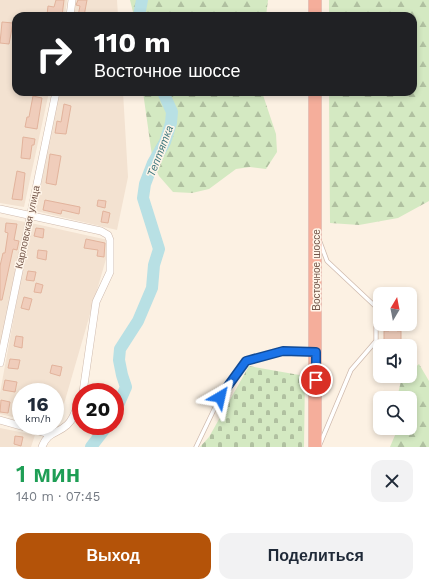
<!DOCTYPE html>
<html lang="ru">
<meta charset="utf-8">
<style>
:root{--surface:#fff;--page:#f2f2f3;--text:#1f2937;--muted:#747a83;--accent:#b45309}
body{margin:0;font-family:"Work Sans",sans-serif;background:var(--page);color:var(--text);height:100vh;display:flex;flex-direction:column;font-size:15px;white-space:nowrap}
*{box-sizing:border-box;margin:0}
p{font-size:13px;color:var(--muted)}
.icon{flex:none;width:22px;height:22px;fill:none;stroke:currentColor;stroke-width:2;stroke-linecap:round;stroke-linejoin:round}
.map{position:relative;height:447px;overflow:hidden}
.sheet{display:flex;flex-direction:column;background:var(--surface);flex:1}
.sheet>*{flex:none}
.top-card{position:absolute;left:12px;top:12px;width:405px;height:84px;border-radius:12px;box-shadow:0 2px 6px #0003;background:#202124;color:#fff;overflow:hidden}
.needle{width:26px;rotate:10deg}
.controls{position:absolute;left:373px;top:287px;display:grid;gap:8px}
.controls a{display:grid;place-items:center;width:44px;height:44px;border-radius:8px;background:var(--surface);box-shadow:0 2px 6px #0003;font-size:20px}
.speed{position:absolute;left:12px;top:383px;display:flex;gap:8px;font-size:20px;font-weight:700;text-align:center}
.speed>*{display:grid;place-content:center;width:52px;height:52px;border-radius:50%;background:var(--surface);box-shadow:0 2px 6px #0003;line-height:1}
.speed small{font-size:10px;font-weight:400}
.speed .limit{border:6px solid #d22;background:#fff;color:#111}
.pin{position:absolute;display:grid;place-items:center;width:34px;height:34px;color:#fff;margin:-17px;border:2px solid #fff;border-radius:50%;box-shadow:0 1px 4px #0007}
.me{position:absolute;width:44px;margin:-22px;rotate:36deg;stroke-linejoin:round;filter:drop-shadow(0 0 3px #0008)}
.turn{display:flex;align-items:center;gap:14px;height:84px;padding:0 16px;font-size:18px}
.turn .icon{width:52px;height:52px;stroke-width:2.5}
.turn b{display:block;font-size:28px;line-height:34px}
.round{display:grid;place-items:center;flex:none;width:42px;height:42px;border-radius:12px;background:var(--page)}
.headline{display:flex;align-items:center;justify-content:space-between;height:68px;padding:0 16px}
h1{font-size:24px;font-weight:600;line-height:30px;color:#1e9e55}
.cta{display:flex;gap:8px;margin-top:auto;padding:8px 16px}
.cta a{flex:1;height:46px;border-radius:12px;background:var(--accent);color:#fff;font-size:16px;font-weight:600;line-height:46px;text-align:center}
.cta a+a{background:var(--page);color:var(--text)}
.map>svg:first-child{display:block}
.residential{fill:#f3e2d1}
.forest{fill:url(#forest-firs)}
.cemetery{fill:url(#cemetery-stones)}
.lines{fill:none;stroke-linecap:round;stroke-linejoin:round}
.river{stroke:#b8e0e4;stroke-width:12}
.building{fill:#f0cdbb;stroke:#e2b39c}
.lane-casing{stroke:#cfbaad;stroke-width:5}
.street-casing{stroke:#cfbaad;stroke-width:8}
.highway-casing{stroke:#d8d0cc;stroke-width:14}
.lane{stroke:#fff;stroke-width:3.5}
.street{stroke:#fff;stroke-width:7}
.highway{stroke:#f5ae9b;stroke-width:13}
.route-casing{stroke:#114b97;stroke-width:10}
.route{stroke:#1a73e8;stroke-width:7}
.labels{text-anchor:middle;stroke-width:3;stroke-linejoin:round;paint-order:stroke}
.street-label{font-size:10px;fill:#73564a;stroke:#fff5e9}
.water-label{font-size:11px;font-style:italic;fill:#41787f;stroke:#fff5e9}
</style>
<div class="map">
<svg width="429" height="447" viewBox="0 0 429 447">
<defs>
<pattern id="forest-firs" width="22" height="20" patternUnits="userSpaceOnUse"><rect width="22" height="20" fill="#d4e9c2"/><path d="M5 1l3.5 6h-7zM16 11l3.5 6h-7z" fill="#b0c0a0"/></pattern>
<pattern id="cemetery-stones" width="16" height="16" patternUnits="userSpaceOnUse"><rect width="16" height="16" fill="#d4e9c2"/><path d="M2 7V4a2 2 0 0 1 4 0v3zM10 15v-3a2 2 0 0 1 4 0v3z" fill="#b0c0a0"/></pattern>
</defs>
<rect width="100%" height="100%" fill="#fcf1e3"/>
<path class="residential" d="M0 0H67L65 16H16V92H49L24 207 0 203Z
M75 0H117L118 16H72Z
M58 92H123L128 177 117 230 36 211Z
M0 217 25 222 0 348Z
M31 223 108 240 106 259 57 428 50 426H55V392H21V419L0 414V393Z
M0 428 35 435 31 447H0Z"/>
<path class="forest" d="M130 0H268L266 16H134Z
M329 0H429V201L398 218 359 225 330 223 329 92H413V16H329Z
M143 92H262L276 134 277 152 266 169 250 167 236 169 209 189 192 193 173 192 159 176 153 163Z
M419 364 429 381V447H390L398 428H410V398H397L401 381 406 376H410V372Z"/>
<path class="cemetery" d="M249 366 305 376 304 447H200L209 437Z"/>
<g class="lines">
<path class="river" d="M139 16 142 0
M115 412 126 387 122 375 119 360 120 349 138 321 152 288 154 265 159 249 143 198 145 184 153 163 165 142 171 123 172 112 163 92
M91 447 107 426"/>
</g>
<path class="building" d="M56 0H64L62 16 47 15 48 6 54 7Z
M78 0H87L84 16H78L80 6 76 5Z
M2 22 13 23 9 44 0 43Z
M33 96 42 98 37 129 25 127 27 117H29Z
M64 104 71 106 66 134 55 133 57 121 61 122Z
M23 137 35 139 34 145H32L30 159 21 158Z
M50 154 61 156 56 185 46 183Z
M17 171 25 173 22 200 12 199Z
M45 200 80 207 79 214 62 210 61 214 43 210Z
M98 200 106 201 105 208 97 206Z
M103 211 110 213 108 223 101 222Z
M6 223 17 224 14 240 19 241 17 250 13 249 2 300H0V266L3 253H5L8 233 5 232Z
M36 228 44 229 43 238 34 236Z
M86 239 105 243 104 257 97 256 98 250 84 248Z
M38 250 47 251 46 260 37 258Z
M28 271 36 272 34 281 26 280Z
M36 283 43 285 41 293 34 292Z
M24 297 32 299 29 310 21 308Z
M389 324H397V331H401V341H384V331H389Z
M16 336 23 337 22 348 14 346Z
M10 359 20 360 18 369 8 368Z
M52 365 62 367 60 376 50 373Z
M5 380 17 382 15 392 3 390Z
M1 400 10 402 8 413 0 412Z
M15 436 23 437 21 446 14 444Z"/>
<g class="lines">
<defs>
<path id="lane" d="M320 444 351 370 376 341V307L327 261 320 242
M196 447 220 397 246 361 283 351 312 352"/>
<path id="street" d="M70 16 72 0
M0 209 101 231 108 235 110 240V272L96 302 83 392
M0 363 56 92
M0 420 49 434
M42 447C48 431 56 435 67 425 75 418 77 406 81 396"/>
<path id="highway" d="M315 0V16
M315 92V447"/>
</defs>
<use href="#lane" class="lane-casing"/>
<use href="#street" class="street-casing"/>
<use href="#highway" class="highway-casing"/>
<use href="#lane" class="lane"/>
<use href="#street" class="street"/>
<use href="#highway" class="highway"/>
</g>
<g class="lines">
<defs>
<path id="route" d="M220 397 246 361 283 351 316 352V380"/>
</defs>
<use href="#route" class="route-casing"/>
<use href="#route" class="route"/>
</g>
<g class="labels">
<g class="street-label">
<text transform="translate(27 227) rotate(-78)" y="4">Карловская улица</text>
<text transform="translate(316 270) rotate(-90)" y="4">Восточное шоссе</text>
</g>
<g class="water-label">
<text transform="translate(160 151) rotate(-69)" y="4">Тептятка</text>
</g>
</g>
</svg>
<div class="controls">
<a><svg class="needle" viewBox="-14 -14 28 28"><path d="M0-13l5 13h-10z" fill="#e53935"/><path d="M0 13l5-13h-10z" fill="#747a83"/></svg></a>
<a><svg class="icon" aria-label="sound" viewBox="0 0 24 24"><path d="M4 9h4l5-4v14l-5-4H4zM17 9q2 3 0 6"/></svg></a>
<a><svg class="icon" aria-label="search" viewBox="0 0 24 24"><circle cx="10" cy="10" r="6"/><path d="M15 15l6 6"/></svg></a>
</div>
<div class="speed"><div>16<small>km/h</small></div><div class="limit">20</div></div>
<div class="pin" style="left:316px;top:380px;background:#d93025"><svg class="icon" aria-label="arrive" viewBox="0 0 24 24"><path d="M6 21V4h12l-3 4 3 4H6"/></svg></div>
<svg class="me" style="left:220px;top:397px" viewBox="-20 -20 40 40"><path d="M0-17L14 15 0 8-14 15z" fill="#1a73e8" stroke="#fff" stroke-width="4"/></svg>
<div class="top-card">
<div class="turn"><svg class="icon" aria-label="right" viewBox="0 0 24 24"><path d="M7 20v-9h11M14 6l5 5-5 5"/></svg><div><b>110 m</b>Восточное шоссе</div></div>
</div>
</div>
<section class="sheet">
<div class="headline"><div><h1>1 мин</h1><p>140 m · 07:45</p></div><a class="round"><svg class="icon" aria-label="close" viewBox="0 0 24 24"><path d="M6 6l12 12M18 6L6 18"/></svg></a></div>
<div class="cta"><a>Выход</a><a>Поделиться</a></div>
</section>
